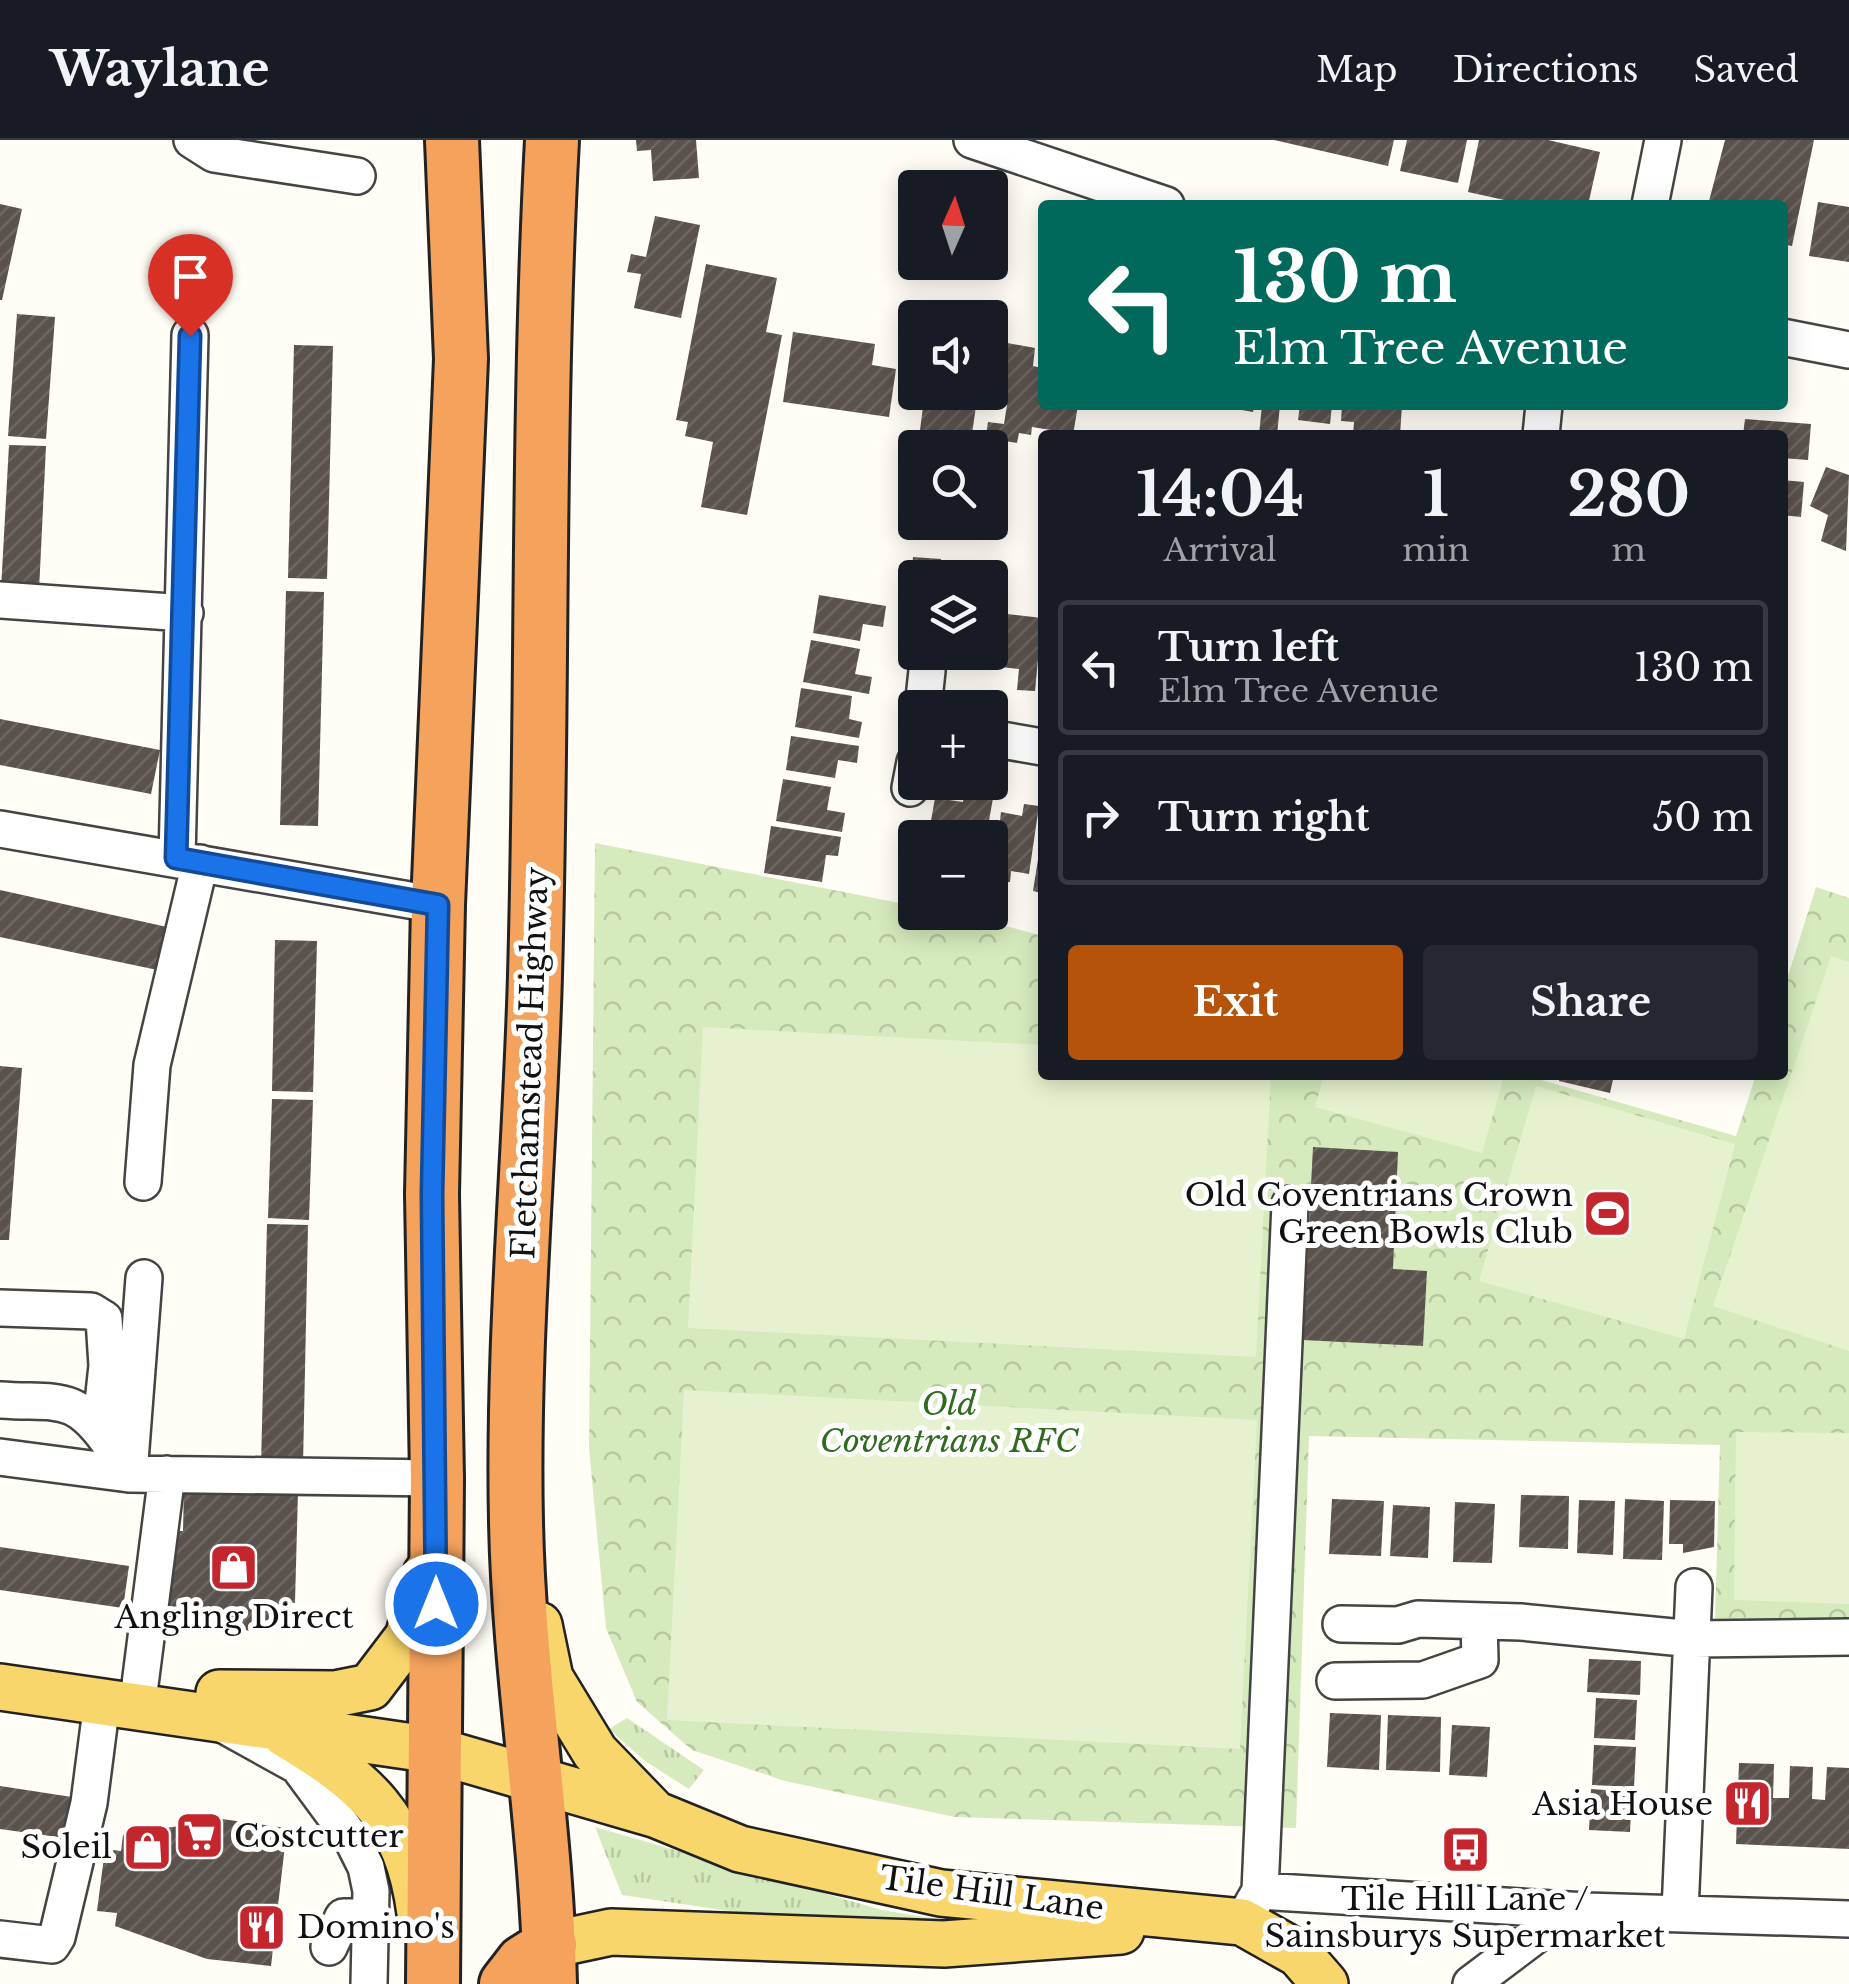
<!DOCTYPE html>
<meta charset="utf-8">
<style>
:root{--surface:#171b24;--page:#242831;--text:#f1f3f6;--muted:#9ea1a6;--line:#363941;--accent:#b45309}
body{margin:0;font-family:"Libre Baskerville",serif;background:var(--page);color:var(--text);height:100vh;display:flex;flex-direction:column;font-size:38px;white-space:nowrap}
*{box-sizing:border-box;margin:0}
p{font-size:32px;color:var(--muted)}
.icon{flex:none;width:55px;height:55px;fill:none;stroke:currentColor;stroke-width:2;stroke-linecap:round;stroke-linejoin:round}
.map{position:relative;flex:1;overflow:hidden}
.sheet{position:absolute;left:1038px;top:290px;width:750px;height:650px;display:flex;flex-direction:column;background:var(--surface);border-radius:10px;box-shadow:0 5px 25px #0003}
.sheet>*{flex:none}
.hud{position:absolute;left:1038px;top:60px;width:750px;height:210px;border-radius:10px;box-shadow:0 5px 25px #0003;background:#00695c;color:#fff;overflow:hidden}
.needle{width:65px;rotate:3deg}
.fabs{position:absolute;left:898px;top:30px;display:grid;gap:20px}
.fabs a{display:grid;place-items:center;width:110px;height:110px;border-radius:10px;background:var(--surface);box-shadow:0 5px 25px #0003;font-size:50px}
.pin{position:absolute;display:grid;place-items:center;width:85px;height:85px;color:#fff;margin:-102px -42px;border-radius:50% 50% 50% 0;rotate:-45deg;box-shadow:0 0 10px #0007}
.pin .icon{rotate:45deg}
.me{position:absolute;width:110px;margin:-55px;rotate:0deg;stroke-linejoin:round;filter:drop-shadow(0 0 8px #0008)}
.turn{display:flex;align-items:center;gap:35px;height:210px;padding:0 30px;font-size:45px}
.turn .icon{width:130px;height:130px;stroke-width:2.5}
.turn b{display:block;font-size:70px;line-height:85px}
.eta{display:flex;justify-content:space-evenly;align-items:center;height:170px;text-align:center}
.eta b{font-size:60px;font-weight:700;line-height:70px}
.button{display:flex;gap:20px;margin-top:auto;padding:20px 30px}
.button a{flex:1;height:115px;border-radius:10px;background:var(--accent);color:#fff;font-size:40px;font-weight:700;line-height:115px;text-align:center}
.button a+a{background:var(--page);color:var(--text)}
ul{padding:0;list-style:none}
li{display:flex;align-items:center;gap:30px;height:135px;margin:0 20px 15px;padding:0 10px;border:5px solid var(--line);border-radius:10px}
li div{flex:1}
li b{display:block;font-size:38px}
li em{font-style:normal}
header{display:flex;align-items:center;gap:60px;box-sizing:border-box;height:140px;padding:0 50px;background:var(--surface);border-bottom:2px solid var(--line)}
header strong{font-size:48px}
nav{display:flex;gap:55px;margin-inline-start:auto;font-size:35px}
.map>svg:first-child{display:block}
.grass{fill:url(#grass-tufts)}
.park{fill:url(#park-crowns)}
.pitch{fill:#e6f2cf}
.building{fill:url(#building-hatch)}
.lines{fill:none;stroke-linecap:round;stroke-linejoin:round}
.minor-casing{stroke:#444;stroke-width:40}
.major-casing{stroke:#222;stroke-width:50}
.highway-casing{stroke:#222;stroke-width:58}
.minor{stroke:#fff;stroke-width:35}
.major{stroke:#f9d66b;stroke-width:45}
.highway{stroke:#f5a25d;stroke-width:52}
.route-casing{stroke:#114b97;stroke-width:25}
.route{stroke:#1a73e8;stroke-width:18}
.labels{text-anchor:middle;stroke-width:10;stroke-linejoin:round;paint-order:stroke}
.street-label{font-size:32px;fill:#111;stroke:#fff}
.poi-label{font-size:32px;fill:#111;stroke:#fff;text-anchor:end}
.park-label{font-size:32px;font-style:italic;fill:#2f6b1f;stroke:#fff}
</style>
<header>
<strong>Waylane</strong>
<nav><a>Map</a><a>Directions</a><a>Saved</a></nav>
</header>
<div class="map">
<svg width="1849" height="1844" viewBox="0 0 1849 1844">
<defs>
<pattern id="grass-tufts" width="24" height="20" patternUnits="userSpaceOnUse" patternTransform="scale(2.5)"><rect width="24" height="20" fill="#d5ebbd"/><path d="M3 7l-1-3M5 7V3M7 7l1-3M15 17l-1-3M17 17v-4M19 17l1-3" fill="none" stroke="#b6c8a1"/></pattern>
<pattern id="park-crowns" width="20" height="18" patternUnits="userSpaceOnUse" patternTransform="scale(2.5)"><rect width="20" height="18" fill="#d5ebbd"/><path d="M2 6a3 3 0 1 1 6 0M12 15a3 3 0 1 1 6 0" fill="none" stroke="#b6c8a1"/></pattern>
<pattern id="building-hatch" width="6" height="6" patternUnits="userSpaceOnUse" patternTransform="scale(2.5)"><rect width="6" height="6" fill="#5a524d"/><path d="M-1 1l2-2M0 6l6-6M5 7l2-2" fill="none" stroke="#6d6662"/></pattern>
</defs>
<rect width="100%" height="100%" fill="#fffdf5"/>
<path class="grass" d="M627 1578 704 1630 689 1649 645 1621 609 1589Z
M595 1687 882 1770 978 1786 810 1783 622 1755Z"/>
<path class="park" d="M595 703 915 766V772C960 773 1000 784 1042 796V935H1524L1736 996 1756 935H1782L1783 852 1816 747 1849 758V1484L1715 1482 1720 1305 1309 1296 1296 1688 955 1677 785 1641 692 1610 637 1562 606 1488 589 1308Z"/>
<path class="pitch" d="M1831 816 1849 822V1211L1713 1166Z
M703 887 1042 905V935H1271L1256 1217 688 1188Z
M1324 935H1502L1504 936 1482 1013 1315 967Z
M1536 946 1735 1004 1684 1199 1479 1141Z
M684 1250 1257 1280 1240 1609 667 1580Z
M1736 1292 1849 1293V1464L1734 1460Z"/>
<path class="building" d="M636 0H696L699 38 653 41 651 10 637 11Z
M1274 0H1394L1388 26Z
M1407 0H1467L1458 43 1400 31Z
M1479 0H1548L1600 12 1588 65H1527L1468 52Z
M1725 0H1814L1792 106 1782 104V65H1708Z
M1818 62 1849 67V122L1809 116Z
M0 64 22 69 2 160H0Z
M655 76 700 85 681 178 634 168 641 134 627 132 631 114 646 117Z
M706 124 777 138 766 192 782 195 747 375 701 367 713 302 685 296 688 282 676 280Z
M17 174 55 177 46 299 8 296Z
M793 192 875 204 872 225 896 229 889 277 783 262Z
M1007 203 1035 208 1033 226 1042 228V265H1078L1073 295H1050L1051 290 1032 287 1031 295 1019 293 1017 303 1005 301 1000 334 990 332V308H984L988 282 1004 284 1007 265 998 264Z
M294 205 333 206 327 439 288 438Z
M925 252H978L970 308H935L938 293 920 290Z
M1213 265H1254L1253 272Z
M1262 265H1280L1277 295H1259Z
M1300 265H1332L1330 284 1298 280Z
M1342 265H1402L1400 295H1353L1354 282 1341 281Z
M1745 279 1811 284 1808 320 1782 318V295H1743Z
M9 305 46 306 39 451 1 449Z
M1826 327 1849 335 1846 411 1821 401 1828 375 1810 366Z
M1782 340 1804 342 1801 377 1782 375Z
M913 417 941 419 940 438H915V444H911Z
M286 451 324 452 318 686 280 685Z
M819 455 886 466 883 487 863 484 860 501 813 493Z
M990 463H997L993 502H990Z
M1007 474 1042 478 1035 551 1017 550 1019 529 1002 527Z
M811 500 860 509 855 534 872 537 869 554 803 542Z
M943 512H991L990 521Z
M801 548 852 556 849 579 862 582 859 598 795 587Z
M0 579 160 610 151 654 0 625Z
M791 596 859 606 857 623 838 620 835 638 786 630Z
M783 639 831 647 827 670 845 673 842 692 776 681Z
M964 653 993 658 986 698H928L935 658 963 662Z
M1024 664 1039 666 1029 734 1011 731 1010 742 993 744 1001 672 1022 676Z
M771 686 841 697 838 716 826 715 822 742 764 733Z
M1040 707 1042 708V753L1033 751Z
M0 750 176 789 167 832 0 797Z
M275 800 317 801 313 952 272 951Z
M0 926 22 928 9 1100H0Z
M1561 935H1614L1610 953 1559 941Z
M272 959 313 960 309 1080 268 1078Z
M1313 1007 1398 1012 1393 1129 1427 1131 1423 1206 1303 1200Z
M267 1084 308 1085 303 1326 261 1325Z
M184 1347 298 1351 295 1463 285 1462 279 1477 260 1482V1492L165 1480 178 1391H183Z
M1521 1355 1569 1356 1568 1409 1519 1407Z
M1332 1359 1384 1361 1381 1416 1329 1414Z
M1625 1359 1664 1361 1662 1420 1623 1419Z
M1579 1360 1615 1361 1613 1415 1577 1413Z
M1670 1360 1715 1361 1714 1407 1683 1413V1404H1669Z
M1455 1362 1495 1364 1492 1423 1453 1422Z
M1393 1365 1430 1367 1428 1418 1390 1416Z
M0 1407 129 1426 123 1468 0 1450Z
M1589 1519 1641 1521 1640 1555 1587 1552Z
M1596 1558 1637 1560 1635 1600 1594 1598Z
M1330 1573 1381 1575 1379 1630 1327 1627Z
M1388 1575 1441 1577 1440 1632 1386 1630Z
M1452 1585 1490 1587 1487 1637 1449 1635Z
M1594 1605 1636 1607 1634 1647 1592 1645Z
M1739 1623 1774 1624 1773 1658H1789L1790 1626 1813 1627 1812 1659 1825 1660 1827 1627 1849 1628V1709L1736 1704Z
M0 1646 85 1659 79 1700 0 1689Z
M1591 1649 1632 1652 1630 1692 1589 1690Z
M222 1679 287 1688 271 1826 207 1819 115 1786 117 1773 97 1771 105 1709 121 1711 123 1695Z"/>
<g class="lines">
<defs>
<path id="minor" d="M192 0 214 14 357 36
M972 0 1166 65
M1650 65 1663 0
M1782 197 1849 210
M1541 295 1544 265
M0 460 185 473
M923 568 927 531
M990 598 1042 607
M910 648 915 622
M0 689 438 765
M177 718 190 195
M143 1042 152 925 200 723
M0 1168 91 1171 104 1179 107 1226 100 1290
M0 1260C56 1264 73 1252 108 1301
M0 1317 129 1334 437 1338
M129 1334 144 1138
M1341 1484 1398 1485 1418 1479 1521 1482 1693 1499 1849 1497
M1335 1541 1423 1540 1480 1520 1479 1481
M137 1568 167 1334
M224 1585 298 1626 352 1699 366 1727 371 1751 369 1844
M1260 1751 1586 1771 1849 1779
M1680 1772 1694 1447
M1242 1782 1260 1751 1290 1064
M0 1799 52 1805 57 1797 89 1663 102 1562
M329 1807 343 1777H371
M1471 1844 1569 1770"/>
<path id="major" d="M539 1485 550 1538 595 1612 651 1670
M0 1547 434 1610 657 1675 740 1709 941 1753 1242 1782 1299 1814 1325 1844
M219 1553 335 1554 370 1547 408 1497 426 1434
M285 1594C365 1642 407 1676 420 1773
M550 1805 611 1792 944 1804 1121 1791"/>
<path id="highway" d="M433 1844 437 1338 432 1054 438 765 461 219 452 0
M506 1844 523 1822 550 1805
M550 1844C547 1689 519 1537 516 1382 512 1200 530 1017 535 835 543 557 537 278 552 0"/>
</defs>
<use href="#minor" class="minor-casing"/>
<use href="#major" class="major-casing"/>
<use href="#highway" class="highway-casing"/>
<use href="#minor" class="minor"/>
<use href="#major" class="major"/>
<use href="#highway" class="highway"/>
</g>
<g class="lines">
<defs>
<path id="route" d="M190 196 176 718 438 765 432 1054 436 1464"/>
</defs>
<use href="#route" class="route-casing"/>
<use href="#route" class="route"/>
</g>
<defs>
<symbol id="stadium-square" viewBox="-11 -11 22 22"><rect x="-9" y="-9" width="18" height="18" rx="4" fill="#c4262e" stroke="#fff"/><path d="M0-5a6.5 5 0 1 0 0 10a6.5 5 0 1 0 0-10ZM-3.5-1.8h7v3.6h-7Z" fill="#fff"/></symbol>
<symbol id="shop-square" viewBox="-11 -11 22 22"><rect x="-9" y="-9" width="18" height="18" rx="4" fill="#c4262e" stroke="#fff"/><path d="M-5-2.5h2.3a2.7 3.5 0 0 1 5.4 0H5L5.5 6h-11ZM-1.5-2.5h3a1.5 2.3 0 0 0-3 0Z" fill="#fff"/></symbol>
<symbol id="restaurant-square" viewBox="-11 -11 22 22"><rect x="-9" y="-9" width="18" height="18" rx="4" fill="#c4262e" stroke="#fff"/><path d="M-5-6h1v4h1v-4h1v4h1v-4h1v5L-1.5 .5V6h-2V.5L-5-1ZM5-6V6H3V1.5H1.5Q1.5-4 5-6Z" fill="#fff"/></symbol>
<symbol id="supermarket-square" viewBox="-11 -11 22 22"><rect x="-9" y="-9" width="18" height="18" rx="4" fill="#c4262e" stroke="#fff"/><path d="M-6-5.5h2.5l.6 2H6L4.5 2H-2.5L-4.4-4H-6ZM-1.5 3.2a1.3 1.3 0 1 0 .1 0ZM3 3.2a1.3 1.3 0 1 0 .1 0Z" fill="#fff"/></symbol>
<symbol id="bus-square" viewBox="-11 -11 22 22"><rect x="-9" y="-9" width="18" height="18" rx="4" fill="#c4262e" stroke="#fff"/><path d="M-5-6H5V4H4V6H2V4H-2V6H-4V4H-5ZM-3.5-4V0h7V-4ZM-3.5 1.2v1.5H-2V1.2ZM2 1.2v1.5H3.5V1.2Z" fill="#fff"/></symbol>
</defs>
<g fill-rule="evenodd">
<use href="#stadium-square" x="1580" y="1046" width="55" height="55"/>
<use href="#shop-square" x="206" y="1400" width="55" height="55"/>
<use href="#restaurant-square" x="1720" y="1636" width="55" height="55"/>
<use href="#supermarket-square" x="172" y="1668" width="55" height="55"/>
<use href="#shop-square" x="120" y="1680" width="55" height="55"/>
<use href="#bus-square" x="1438" y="1682" width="55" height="55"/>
<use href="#restaurant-square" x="234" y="1760" width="55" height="55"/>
</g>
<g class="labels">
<g class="street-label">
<text transform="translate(530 923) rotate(-88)" y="11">Fletchamstead Highway</text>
<text transform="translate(992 1753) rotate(8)" y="11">Tile Hill Lane</text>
</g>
<g class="poi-label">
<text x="1573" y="1066">Old Coventrians Crown<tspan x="1573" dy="37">Green Bowls Club</tspan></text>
<text x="234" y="1488" text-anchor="middle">Angling Direct</text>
<text x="1713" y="1675">Asia House</text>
<text x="234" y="1707" text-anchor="start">Costcutter</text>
<text x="112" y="1718">Soleil</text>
<text x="1465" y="1770" text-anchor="middle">Tile Hill Lane /<tspan x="1465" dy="37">Sainsburys Supermarket</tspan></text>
<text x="297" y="1798" text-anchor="start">Domino's</text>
</g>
<g class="park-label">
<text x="949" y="1275">Old<tspan x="949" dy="37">Coventrians RFC</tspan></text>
</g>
</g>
</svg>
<div class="fabs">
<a><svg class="needle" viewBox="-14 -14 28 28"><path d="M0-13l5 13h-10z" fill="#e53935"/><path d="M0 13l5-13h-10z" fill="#9ea1a6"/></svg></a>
<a><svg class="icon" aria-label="sound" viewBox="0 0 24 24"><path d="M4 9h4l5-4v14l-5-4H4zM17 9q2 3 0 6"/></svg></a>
<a><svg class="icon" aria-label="search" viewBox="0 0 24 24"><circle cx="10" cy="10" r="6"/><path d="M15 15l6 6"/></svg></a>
<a><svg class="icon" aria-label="layers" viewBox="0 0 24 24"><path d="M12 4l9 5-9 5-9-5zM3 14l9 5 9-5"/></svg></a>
<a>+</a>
<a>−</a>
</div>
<div class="pin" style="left:190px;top:196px;background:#d93025"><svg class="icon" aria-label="arrive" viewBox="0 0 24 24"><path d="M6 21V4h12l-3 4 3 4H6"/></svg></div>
<svg class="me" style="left:436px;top:1464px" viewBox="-20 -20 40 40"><circle r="17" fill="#1a73e8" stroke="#fff" stroke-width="3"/><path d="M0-11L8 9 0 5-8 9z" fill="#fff"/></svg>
<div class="hud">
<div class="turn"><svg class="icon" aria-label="left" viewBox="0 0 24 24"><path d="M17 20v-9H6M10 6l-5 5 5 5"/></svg><div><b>130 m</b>Elm Tree Avenue</div></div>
</div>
<section class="sheet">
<div class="eta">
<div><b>14:04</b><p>Arrival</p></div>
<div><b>1</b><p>min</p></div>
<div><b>280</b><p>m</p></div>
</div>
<ul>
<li><svg class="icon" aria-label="left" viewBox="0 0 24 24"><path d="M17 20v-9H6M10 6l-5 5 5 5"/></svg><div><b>Turn left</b><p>Elm Tree Avenue</p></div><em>130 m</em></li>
<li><svg class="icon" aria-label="right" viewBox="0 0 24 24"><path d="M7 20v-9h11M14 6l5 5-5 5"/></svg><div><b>Turn right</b></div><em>50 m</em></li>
</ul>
<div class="button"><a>Exit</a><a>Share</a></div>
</section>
</div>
